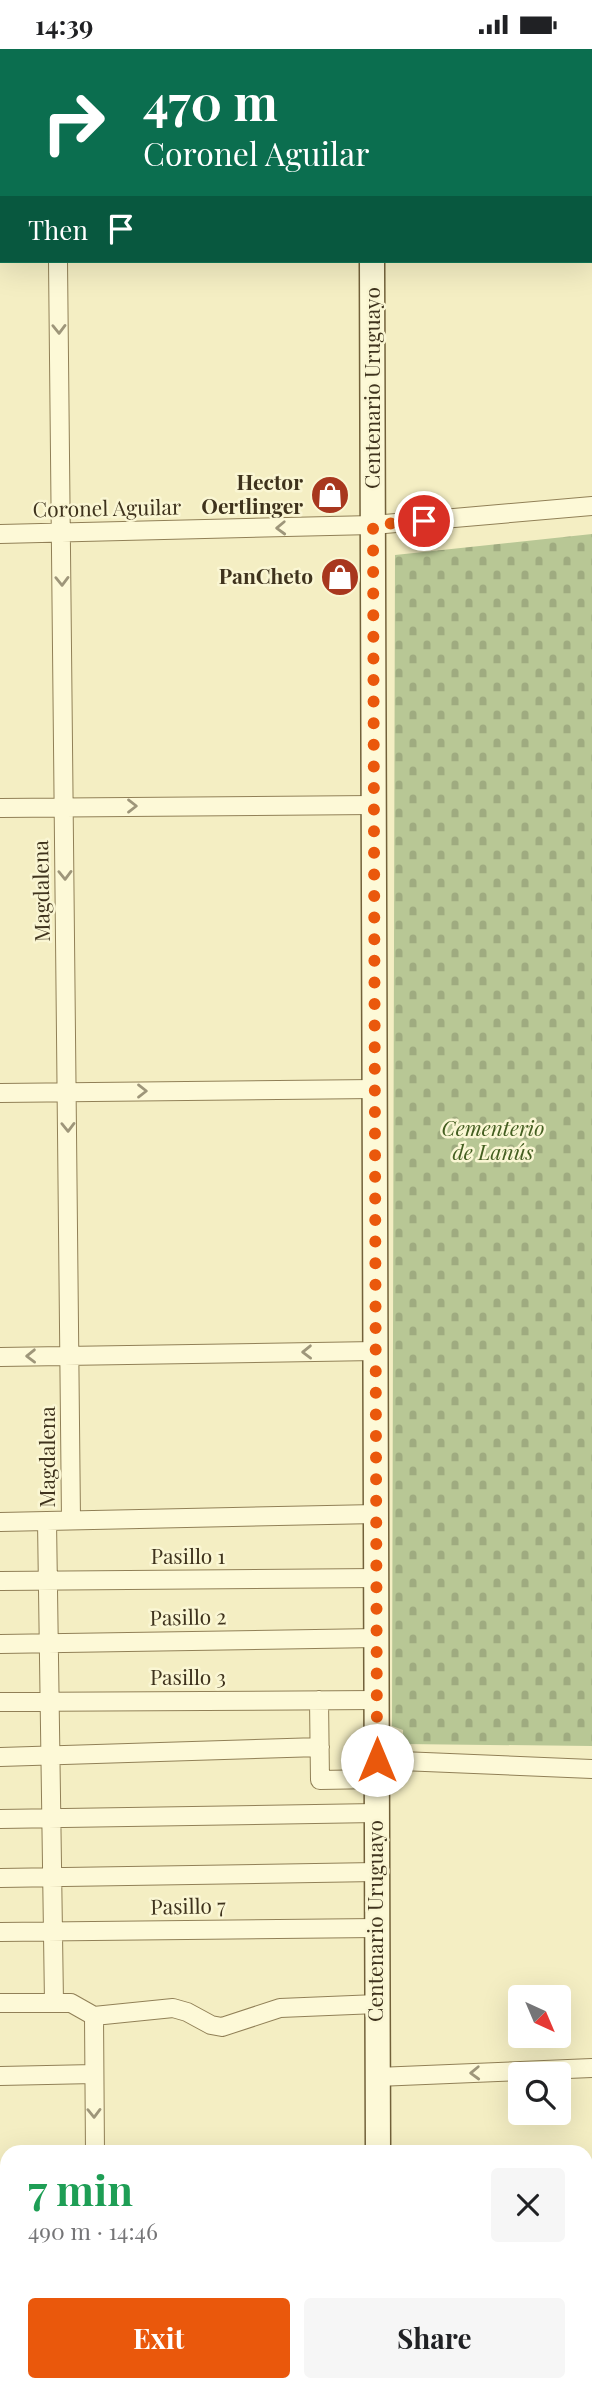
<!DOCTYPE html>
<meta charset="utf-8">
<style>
:root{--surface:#fff;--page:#f6f6f6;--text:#202124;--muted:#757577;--accent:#ea580c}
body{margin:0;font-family:"Playfair Display",serif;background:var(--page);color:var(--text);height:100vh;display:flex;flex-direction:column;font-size:26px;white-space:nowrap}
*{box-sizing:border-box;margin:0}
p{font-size:23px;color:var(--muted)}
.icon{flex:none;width:38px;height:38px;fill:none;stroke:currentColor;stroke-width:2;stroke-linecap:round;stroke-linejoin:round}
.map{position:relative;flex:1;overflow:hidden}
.drawer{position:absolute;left:0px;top:2096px;width:593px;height:247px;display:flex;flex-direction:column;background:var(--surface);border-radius:21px 21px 0 0;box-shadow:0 7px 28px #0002}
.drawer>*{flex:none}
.hud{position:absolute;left:0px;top:0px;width:593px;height:214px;box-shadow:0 7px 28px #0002;background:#0b6e4f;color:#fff;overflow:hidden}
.needle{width:46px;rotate:136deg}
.fabs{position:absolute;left:508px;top:1936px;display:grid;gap:14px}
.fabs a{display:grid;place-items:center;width:63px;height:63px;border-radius:7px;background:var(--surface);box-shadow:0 7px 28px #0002;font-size:35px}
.pin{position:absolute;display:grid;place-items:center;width:60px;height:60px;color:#fff;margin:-30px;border:4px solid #fff;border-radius:50%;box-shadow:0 2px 7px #0007}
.me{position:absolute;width:77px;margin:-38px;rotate:0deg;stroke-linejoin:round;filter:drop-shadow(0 0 5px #0008)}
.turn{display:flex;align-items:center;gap:24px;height:147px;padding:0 28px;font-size:32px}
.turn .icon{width:91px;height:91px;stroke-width:2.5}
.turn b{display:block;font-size:49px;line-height:60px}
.then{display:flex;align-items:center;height:66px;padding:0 28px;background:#0003;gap:14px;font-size:26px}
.round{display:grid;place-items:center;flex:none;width:74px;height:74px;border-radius:7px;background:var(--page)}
.overview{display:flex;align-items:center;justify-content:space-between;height:119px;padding:0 28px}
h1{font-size:42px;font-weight:700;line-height:52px;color:#1e9e55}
.button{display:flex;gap:14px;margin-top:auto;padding:14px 28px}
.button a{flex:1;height:80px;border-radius:7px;background:var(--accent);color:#fff;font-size:28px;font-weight:700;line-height:80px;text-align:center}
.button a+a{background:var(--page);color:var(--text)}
.status{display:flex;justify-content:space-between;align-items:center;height:49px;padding:0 35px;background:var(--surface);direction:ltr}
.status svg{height:19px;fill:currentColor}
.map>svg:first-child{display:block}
.cemetery{fill:url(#cemetery-stones)}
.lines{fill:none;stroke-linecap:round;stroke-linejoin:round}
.minor-casing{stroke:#918057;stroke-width:20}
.secondary-casing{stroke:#72613a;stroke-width:27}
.minor{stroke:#fdf9d7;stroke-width:18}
.secondary{stroke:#fdf9d7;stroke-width:24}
.oneway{stroke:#9e967a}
.route{stroke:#ea580c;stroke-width:12;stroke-dasharray:0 21.6}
.labels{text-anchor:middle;stroke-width:5;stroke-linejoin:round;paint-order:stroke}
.street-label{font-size:21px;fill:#3f331d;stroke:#faf6d3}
.poi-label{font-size:21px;font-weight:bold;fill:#3f331d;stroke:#faf6d3;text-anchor:end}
.park-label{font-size:21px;font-style:italic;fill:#435e20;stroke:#faf6d3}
</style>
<div class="status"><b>14:39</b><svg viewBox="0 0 49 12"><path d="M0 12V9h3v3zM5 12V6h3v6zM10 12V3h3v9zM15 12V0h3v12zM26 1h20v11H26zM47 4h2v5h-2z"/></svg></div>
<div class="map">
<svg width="592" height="2342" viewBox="0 0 592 2342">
<defs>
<pattern id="cemetery-stones" width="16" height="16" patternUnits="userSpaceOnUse" patternTransform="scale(1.75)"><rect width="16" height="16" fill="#b8c795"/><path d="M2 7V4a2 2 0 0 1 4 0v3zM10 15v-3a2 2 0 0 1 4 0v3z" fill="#9fab80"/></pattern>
</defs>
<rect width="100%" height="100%" fill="#f4eec3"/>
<path class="cemetery" d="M592 485V1697L403 1695V1681L392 1677 395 506Z"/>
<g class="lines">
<defs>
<path id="minor" d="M54 0V2
M0 203H2
M58 212 71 1471
M0 485 373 476 592 457
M0 759 373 756
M0 1044 374 1040
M0 1308 375 1302
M47 1472 54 1954
M0 1473 376 1465
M0 1532 376 1529
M0 1595 376 1589
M319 1651 320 1731 376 1730
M0 1653 377 1651
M0 1708 320 1698
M377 1711 592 1720
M0 1770 376 1764
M0 1829 376 1823
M0 1883 376 1879
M0 1954H71L94 1967 173 1959 187 1963 211 1976 222 1978 280 1959 377 1955
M94 1967 95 2104
M0 2027 94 2025
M377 2028 592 2019
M0 2170H7
M586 2206H592
M0 2266H7
M100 2336V2342"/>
<path id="secondary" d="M370 0V2
M372 212 378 2104
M379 2336V2342"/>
</defs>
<use href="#minor" class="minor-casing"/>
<use href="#secondary" class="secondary-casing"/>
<use href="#minor" class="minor"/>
<use href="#secondary" class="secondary"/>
</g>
<defs><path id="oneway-chevron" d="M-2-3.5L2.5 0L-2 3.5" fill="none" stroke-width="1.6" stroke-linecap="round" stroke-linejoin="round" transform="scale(1.75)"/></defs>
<g class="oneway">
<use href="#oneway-chevron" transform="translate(59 280) rotate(89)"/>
<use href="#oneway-chevron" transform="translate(281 479) rotate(178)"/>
<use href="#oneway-chevron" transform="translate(62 532) rotate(89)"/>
<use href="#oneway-chevron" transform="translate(132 757)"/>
<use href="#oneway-chevron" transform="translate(65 826) rotate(89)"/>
<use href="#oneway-chevron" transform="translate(142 1042)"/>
<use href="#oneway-chevron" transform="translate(68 1078) rotate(89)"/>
<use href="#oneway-chevron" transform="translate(307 1303) rotate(179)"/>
<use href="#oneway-chevron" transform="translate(31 1307) rotate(179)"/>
<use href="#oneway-chevron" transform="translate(475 2024) rotate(178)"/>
<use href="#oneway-chevron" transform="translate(94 2064) rotate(89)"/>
</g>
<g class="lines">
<path class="route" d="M377 1711 373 476 424 472"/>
</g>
<defs>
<symbol id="shop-disc" viewBox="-11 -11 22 22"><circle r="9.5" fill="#a8371e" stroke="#faf6d3"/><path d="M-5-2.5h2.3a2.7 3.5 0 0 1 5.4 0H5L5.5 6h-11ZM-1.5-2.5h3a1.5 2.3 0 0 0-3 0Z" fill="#fff"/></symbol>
</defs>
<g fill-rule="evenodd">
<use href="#shop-disc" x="308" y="424" width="44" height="44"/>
<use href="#shop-disc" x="318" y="506" width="44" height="44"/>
</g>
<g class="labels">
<g class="street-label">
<text transform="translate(373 339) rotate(-90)" y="7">Centenario Uruguayo</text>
<text transform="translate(107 460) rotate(-1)" y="7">Coronel Aguilar</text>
<text transform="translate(42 842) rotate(-91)" y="7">Magdalena</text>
<text transform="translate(48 1408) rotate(-90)" y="7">Magdalena</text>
<text x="188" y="1515">Pasillo 1</text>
<text transform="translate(188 1569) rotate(-1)" y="7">Pasillo 2</text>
<text x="188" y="1636">Pasillo 3</text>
<text transform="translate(188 1858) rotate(-1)" y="7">Pasillo 7</text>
<text transform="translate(376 1872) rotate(-90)" y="7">Centenario Uruguayo</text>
</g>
<g class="poi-label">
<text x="303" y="441">Hector<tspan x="303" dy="24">Oertlinger</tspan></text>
<text x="313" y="535">PanCheto</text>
</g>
<g class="park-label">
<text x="493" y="1087">Cementerio<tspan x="493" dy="24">de Lanús</tspan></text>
</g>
</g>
</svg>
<div class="fabs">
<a><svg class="needle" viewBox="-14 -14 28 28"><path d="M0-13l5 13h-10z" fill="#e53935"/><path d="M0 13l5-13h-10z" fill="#757577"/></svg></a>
<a><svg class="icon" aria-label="search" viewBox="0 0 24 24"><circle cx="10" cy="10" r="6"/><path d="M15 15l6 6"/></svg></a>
</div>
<div class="pin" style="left:424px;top:472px;background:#d93025"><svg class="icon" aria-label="arrive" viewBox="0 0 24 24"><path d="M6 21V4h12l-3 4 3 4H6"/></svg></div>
<svg class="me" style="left:377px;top:1711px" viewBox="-20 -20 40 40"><circle r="19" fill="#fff"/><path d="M0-13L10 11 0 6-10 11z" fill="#ea580c"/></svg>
<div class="hud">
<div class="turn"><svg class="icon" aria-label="right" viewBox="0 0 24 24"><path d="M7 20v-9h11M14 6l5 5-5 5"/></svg><div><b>470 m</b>Coronel Aguilar</div></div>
<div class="then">Then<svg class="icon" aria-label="arrive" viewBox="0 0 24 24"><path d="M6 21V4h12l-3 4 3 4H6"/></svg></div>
</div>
<section class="drawer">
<div class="overview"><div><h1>7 min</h1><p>490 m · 14:46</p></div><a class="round"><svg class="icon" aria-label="close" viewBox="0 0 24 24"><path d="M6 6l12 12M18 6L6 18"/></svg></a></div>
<div class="button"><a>Exit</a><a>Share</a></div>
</section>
</div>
